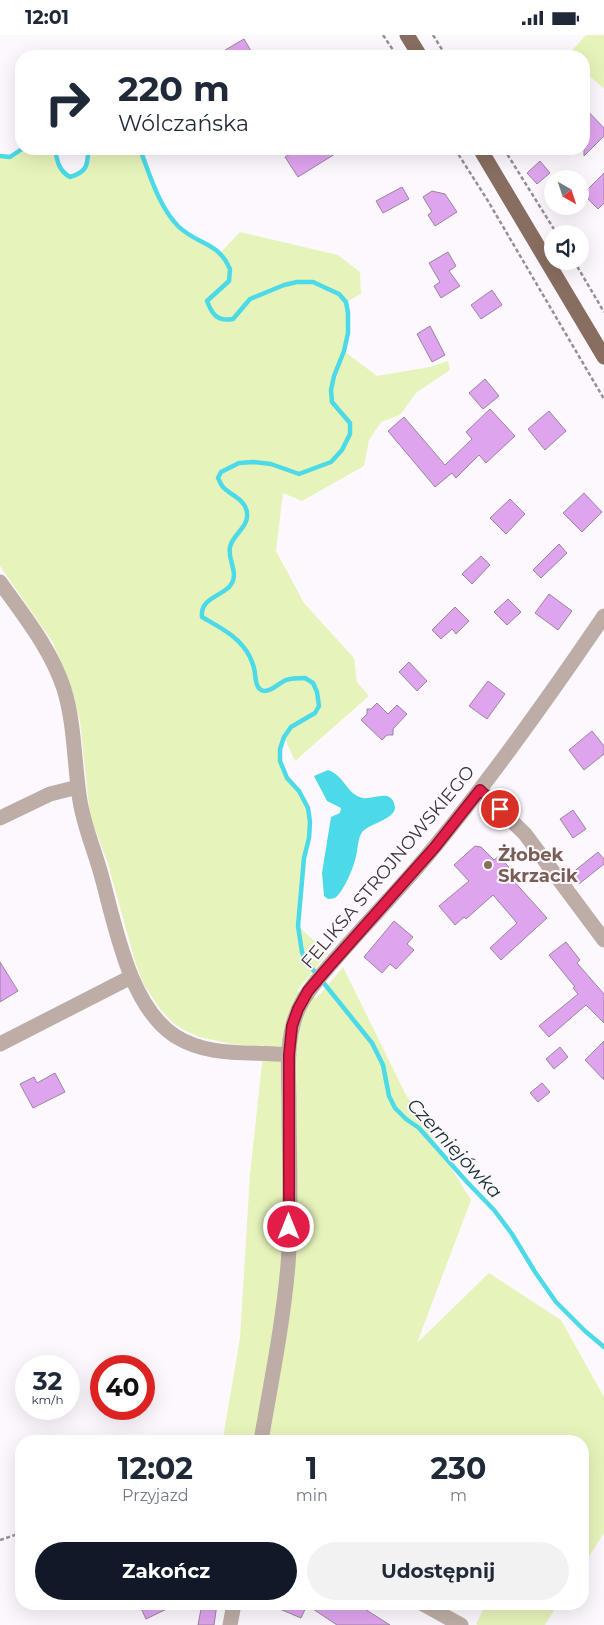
<!DOCTYPE html>
<html lang="pl">
<meta charset="utf-8">
<style>
:root{--surface:#fff;--page:#f2f2f3;--text:#1f2937;--muted:#747a83;--accent:#111827}
body{margin:0;font-family:Montserrat,sans-serif;background:var(--page);color:var(--text);height:100vh;display:flex;flex-direction:column;font-size:19px;white-space:nowrap}
*{box-sizing:border-box;margin:0}
p{font-size:16px;color:var(--muted)}
.icon{flex:none;width:28px;height:28px;fill:none;stroke:currentColor;stroke-width:2;stroke-linecap:round;stroke-linejoin:round}
.map{position:relative;flex:1;overflow:hidden}
.side{position:absolute;left:15px;top:1400px;width:574px;height:175px;display:flex;flex-direction:column;background:var(--surface);border-radius:20px;box-shadow:0 5px 20px #0002}
.side>*{flex:none}
.top-card{position:absolute;left:15px;top:15px;width:575px;height:105px;border-radius:20px;box-shadow:0 5px 20px #0002;background:#fff;color:var(--text);overflow:hidden}
.needle{width:32px;rotate:141deg}
.buttons{position:absolute;left:544px;top:135px;display:grid;gap:10px}
.buttons a{display:grid;place-items:center;width:45px;height:45px;border-radius:50%;background:var(--surface);box-shadow:0 5px 20px #0002;font-size:25px}
.speed{position:absolute;left:15px;top:1320px;display:flex;gap:10px;font-size:25px;font-weight:700;text-align:center}
.speed>*{display:grid;place-content:center;width:65px;height:65px;border-radius:50%;background:var(--surface);box-shadow:0 5px 20px #0002;line-height:1}
.speed small{font-size:12px;font-weight:400}
.speed .limit{border:8px solid #d22;background:#fff;color:#111}
.pin{position:absolute;display:grid;place-items:center;width:42px;height:42px;color:#fff;margin:-21px;border:2px solid #fff;border-radius:50%;box-shadow:0 1px 5px #0007}
.me{position:absolute;width:55px;margin:-28px;rotate:0deg;stroke-linejoin:round;filter:drop-shadow(0 0 4px #0008)}
.turn{display:flex;align-items:center;gap:18px;height:105px;padding:0 20px;font-size:22px}
.turn .icon{width:65px;height:65px;stroke-width:2.5}
.turn b{display:block;font-size:35px;line-height:42px}
.eta{display:flex;justify-content:space-evenly;align-items:center;height:85px;text-align:center}
.eta b{font-size:30px;font-weight:700;line-height:35px}
.button{display:flex;gap:10px;margin-top:auto;padding:10px 20px}
.button a{flex:1;height:58px;border-radius:30px;background:var(--accent);color:#fff;font-size:20px;font-weight:700;line-height:58px;text-align:center}
.button a+a{background:var(--page);color:var(--text)}
.status{display:flex;justify-content:space-between;align-items:center;height:35px;padding:0 25px;background:var(--surface);direction:ltr}
.status svg{height:14px;fill:currentColor}
.map>svg:first-child{display:block}
.green{fill:#e6f4bb}
.water{fill:#4cd9e8}
.lines{fill:none;stroke-linecap:round;stroke-linejoin:round}
.stream{stroke:#4cd9e8;stroke-width:4.5}
.building{fill:#dfa4ee;stroke:#9a85a0}
.path{stroke:#968f98;stroke-width:2.5;stroke-dasharray:4 2.5;stroke-linecap:butt}
.minor{stroke:#bdada6;stroke-width:15}
.major{stroke:#886e60;stroke-width:15}
.route-casing{stroke:#92132f;stroke-width:12}
.route{stroke:#e11d48;stroke-width:9}
.education-dot{fill:#8d6e63;stroke:#fdf8fe;stroke-width:2}
.labels{text-anchor:middle;stroke-width:4;stroke-linejoin:round;paint-order:stroke}
.education-label{font-size:18px;font-weight:bold;fill:#785e54;stroke:#fdf8fe;text-anchor:start}
.street-label{font-size:18px;fill:#3d3440;stroke:#fdf8fe}
.water-label{font-size:19px;font-style:italic;fill:#172e31;stroke:#fdf8fe}
</style>
<div class="status"><b>12:01</b><svg viewBox="0 0 49 12"><path d="M0 12V9h3v3zM5 12V6h3v6zM10 12V3h3v9zM15 12V0h3v12zM26 1h20v11H26zM47 4h2v5h-2z"/></svg></div>
<div class="map">
<svg width="604" height="1590" viewBox="0 0 604 1590">
<rect width="100%" height="100%" fill="#fdf8fe"/>
<path class="green" d="M586 0H604V54L584 36V21H567Z
M22 114H55C57 126 59 136 70 142 87 137 88 130 88 114H140C152 143 161 178 187 198 197 207 210 209 221 217L240 197 338 220 360 237 361 259 346 267C350 284 348 299 344 316L377 341 430 332 448 326 450 335 416 358 400 380 381 387 369 405 364 431 302 466 283 458 276 516 304 568 354 623 357 647 369 661 295 726 284 702C268 742 303 746 309 775 312 792 306 808 304 825 302 847 300 869 298 891L328 918 297 956 317 963 343 932 405 1058 471 1165 417 1308 489 1238 561 1285 604 1362V1498L583 1531 582 1406H220L223 1403 240 1303 250 1139 264 1010 257 1011 232 1009 199 1002 184 995 173 988 160 974 144 950 136 930 107 826 90 781 80 686 68 643 53 608 0 531V121L10 122Z
M486 1569H558L545 1590H478L476 1589Z"/>
<path class="water" d="M328 735C345 741 347 760 363 763 372 765 389 754 394 768 401 785 367 787 361 799 357 807 358 817 355 825 353 834 344 854 338 860 336 863 332 864 328 864L324 861 322 838 331 782 340 778 341 773 327 766 314 741Z"/>
<g class="lines">
<path class="stream" d="M21 67 19 74 21 89
M55 114C57 126 59 136 70 142 87 137 88 130 88 114
M140 114C149 138 159 172 178 191 197 210 218 206 230 234L229 246 207 266C212 279 217 287 233 284L250 264 284 250 297 247H313L339 259 346 267 348 278V298L344 316 334 341 331 355 332 367 350 388V399L342 415 331 427 299 439 271 429 253 427 239 428 221 437 218 443C220 446 221 451 224 453 232 461 246 465 247 478 249 492 233 499 230 512 227 526 241 539 229 552 219 562 200 564 202 582 221 593 240 602 250 622 251 625 253 629 254 633 256 639 254 656 265 656 272 656 279 648 286 645 292 643 298 643 305 643L313 648 317 657 319 671 315 678 291 692 284 702 280 714V726L287 743 299 756 308 773 310 787 309 803 304 823 298 891 302 917 306 926 372 1008 383 1030 389 1061 395 1073 406 1084 419 1093 467 1147 494 1175 512 1199 535 1237 556 1267 585 1296 604 1312
M0 121 10 122 22 114"/>
</g>
<path class="building" d="M244 4 254 21H215Z
M584 72 604 93V101L584 121Z
M299 114H343L298 142 285 122Z
M540 126 550 138 537 149 527 138Z
M604 138V168L598 174 583 159Z
M402 152 409 164 383 178 376 166Z
M432 156 445 159 457 177 435 191 428 180 432 177 423 162Z
M448 217 456 231 449 236 460 251 441 263 434 251 440 247 429 228Z
M492 255 502 270 481 284 471 270Z
M430 291 445 320 432 327 417 299Z
M485 344 499 361 483 374 469 358Z
M490 374 515 401 486 428 479 420 456 443 452 438 435 452 388 396 404 382 445 430 472 404 466 397Z
M549 376 566 396 545 415 528 394Z
M584 458 602 477 582 497 563 478Z
M510 464 525 479 506 499 490 483Z
M559 509 567 518 541 543 533 535Z
M481 521 490 530 472 549 462 539Z
M549 559 572 576 558 595 535 578Z
M508 564 521 577 507 590 494 577Z
M455 572 469 586 456 599 452 594 441 604 432 595Z
M409 627 427 646 417 656 399 637Z
M488 646 505 659 487 684 469 671Z
M377 668 388 679 397 670 407 679 393 694V700H387L382 705 361 685 367 679V674H371Z
M592 696 604 711V719L584 735 569 715Z
M573 775 586 794 573 803 560 784Z
M475 811 481 812 494 825 499 821 515 839 511 843 547 883 501 925 490 913 517 888 493 860 466 884 464 882 455 890 439 871 469 846 454 830Z
M598 817 604 824V829L579 849 571 839Z
M394 886 413 902 407 909 414 915 396 934 390 929 382 938 364 922Z
M566 907 580 925 577 928 604 959V988L586 970 549 1002 539 991 578 959 573 953 575 952 549 920Z
M0 927 18 956 0 967Z
M604 1006V1045L585 1025Z
M560 1012 568 1022 554 1034 546 1024Z
M55 1038 65 1057 33 1073 20 1049 34 1042 37 1048Z
M542 1048 550 1057 538 1067 530 1058Z
M139 1569H177L146 1584Z
M202 1569H217L214 1590H198Z
M268 1569H357L390 1590H337L307 1570 301 1583Z"/>
<g class="lines">
<path class="path" d="M383 0 397 21
M433 0 446 21
M455 114 488 166 604 364
M504 114 557 199
M574 226 604 277
M0 1505 21 1498"/>
<path class="minor" d="M0 547C24 581 51 614 64 654 75 690 74 729 80 766 84 791 94 814 101 839 115 889 129 971 175 1001 210 1023 249 1016 289 1020
M480 755 525 799 604 905
M0 783 50 759 78 752
M0 1009 131 942
M261 1406C271 1347 283 1289 288 1230 292 1177 289 1123 289 1070 289 1044 286 1016 293 990 297 972 307 958 318 944 356 898 399 856 436 810 496 737 551 659 604 581
M423 1569 461 1590
M230 1590 234 1569"/>
<path class="major" d="M407 0 420 21
M480 114 604 322"/>
</g>
<g class="lines">
<defs>
<path id="route" d="M289 1192V1020L292 991 298 974 308 956 325 936 435 812 480 755 500 774"/>
</defs>
<use href="#route" class="route-casing"/>
<use href="#route" class="route"/>
</g>
<circle class="education-dot" cx="488" cy="830" r="5"/>
<g class="labels">
<g class="education-label">
<text x="498" y="826">Żłobek<tspan x="498" dy="21">Skrzacik</tspan></text>
</g>
<g class="street-label">
<text transform="translate(388 832) rotate(-50)" y="6">FELIKSA STROJNOWSKIEGO</text>
</g>
<g class="water-label">
<text transform="translate(455 1113) rotate(47)" y="7">Czerniejówka</text>
</g>
</g>
</svg>
<div class="buttons">
<a><svg class="needle" viewBox="-14 -14 28 28"><path d="M0-13l5 13h-10z" fill="#e53935"/><path d="M0 13l5-13h-10z" fill="#747a83"/></svg></a>
<a><svg class="icon" aria-label="sound" viewBox="0 0 24 24"><path d="M4 9h4l5-4v14l-5-4H4zM17 9q2 3 0 6"/></svg></a>
</div>
<div class="speed"><div>32<small>km/h</small></div><div class="limit">40</div></div>
<div class="pin" style="left:500px;top:774px;background:#d93025"><svg class="icon" aria-label="arrive" viewBox="0 0 24 24"><path d="M6 21V4h12l-3 4 3 4H6"/></svg></div>
<svg class="me" style="left:289px;top:1192px" viewBox="-20 -20 40 40"><circle r="17" fill="#e11d48" stroke="#fff" stroke-width="3"/><path d="M0-11L8 9 0 5-8 9z" fill="#fff"/></svg>
<div class="top-card">
<div class="turn"><svg class="icon" aria-label="right" viewBox="0 0 24 24"><path d="M7 20v-9h11M14 6l5 5-5 5"/></svg><div><b>220 m</b>Wólczańska</div></div>
</div>
<section class="side">
<div class="eta">
<div><b>12:02</b><p>Przyjazd</p></div>
<div><b>1</b><p>min</p></div>
<div><b>230</b><p>m</p></div>
</div>
<div class="button"><a>Zakończ</a><a>Udostępnij</a></div>
</section>
</div>
